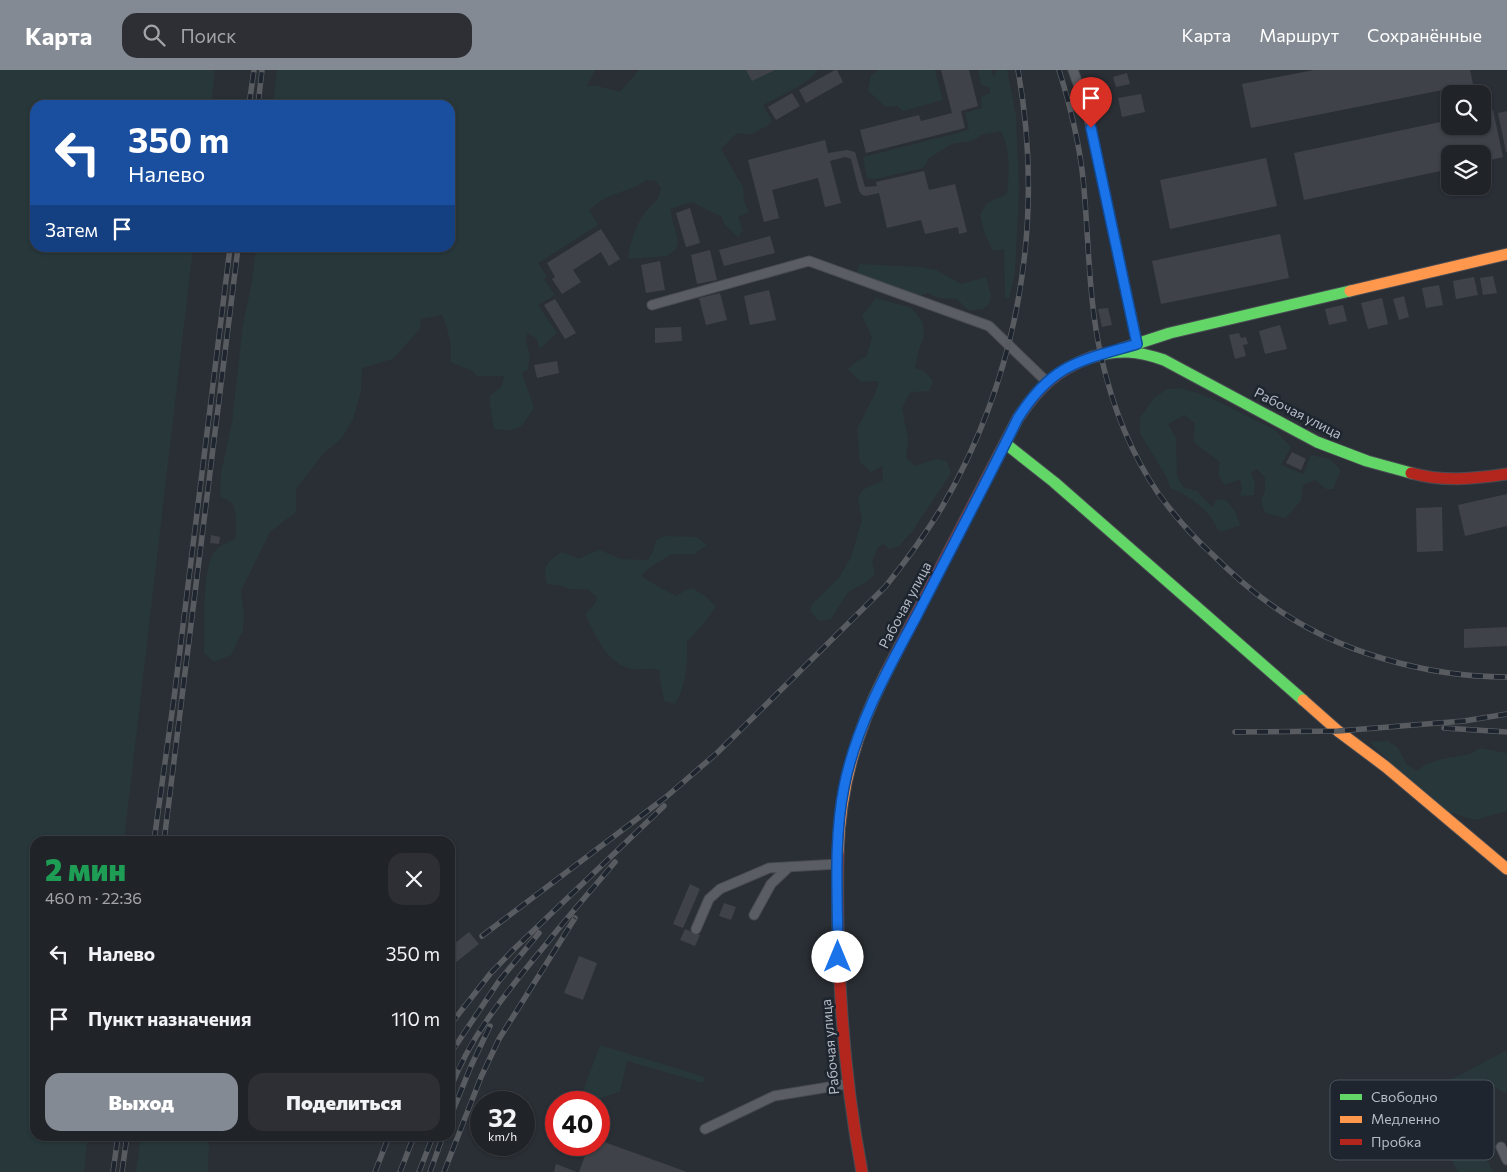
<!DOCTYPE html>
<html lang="ru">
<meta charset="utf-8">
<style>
:root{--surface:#202328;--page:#2d2f34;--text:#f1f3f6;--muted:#a2a4a8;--line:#3d4045;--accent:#848a93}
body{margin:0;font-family:Commissioner,sans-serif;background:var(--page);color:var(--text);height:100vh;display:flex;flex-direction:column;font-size:19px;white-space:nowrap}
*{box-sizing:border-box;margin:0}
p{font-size:16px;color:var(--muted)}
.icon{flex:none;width:28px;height:28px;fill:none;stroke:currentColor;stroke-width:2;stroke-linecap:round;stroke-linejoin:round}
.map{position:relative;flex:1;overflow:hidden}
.drawer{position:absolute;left:30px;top:766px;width:425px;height:305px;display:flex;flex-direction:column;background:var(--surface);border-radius:15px;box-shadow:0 1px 4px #0004,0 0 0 1px var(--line)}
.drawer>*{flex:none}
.guide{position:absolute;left:30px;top:30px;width:425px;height:152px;border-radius:15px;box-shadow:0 1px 4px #0004,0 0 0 1px var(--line);background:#1a4fa0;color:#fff;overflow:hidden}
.buttons{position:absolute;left:1441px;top:15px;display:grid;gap:10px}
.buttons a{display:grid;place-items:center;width:50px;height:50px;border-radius:10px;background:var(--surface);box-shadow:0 1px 4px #0004,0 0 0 1px var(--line);font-size:25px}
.speed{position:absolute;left:470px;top:1021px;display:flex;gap:10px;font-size:25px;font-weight:700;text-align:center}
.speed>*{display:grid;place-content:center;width:65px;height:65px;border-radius:50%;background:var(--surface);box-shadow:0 1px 4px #0004,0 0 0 1px var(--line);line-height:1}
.speed small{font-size:12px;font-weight:400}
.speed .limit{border:8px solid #d22;background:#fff;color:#111}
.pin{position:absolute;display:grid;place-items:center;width:42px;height:42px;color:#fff;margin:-51px -21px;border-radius:50% 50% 50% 0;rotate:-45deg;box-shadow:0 0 5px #0007}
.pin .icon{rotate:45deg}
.me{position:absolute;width:55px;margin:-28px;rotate:0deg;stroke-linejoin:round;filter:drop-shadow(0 0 4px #0008)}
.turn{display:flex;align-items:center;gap:18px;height:105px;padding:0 15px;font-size:22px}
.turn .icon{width:65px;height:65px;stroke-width:2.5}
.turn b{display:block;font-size:35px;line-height:42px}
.then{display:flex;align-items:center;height:48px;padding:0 15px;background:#0003;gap:10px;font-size:19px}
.round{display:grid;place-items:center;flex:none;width:52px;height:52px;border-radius:15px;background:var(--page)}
.head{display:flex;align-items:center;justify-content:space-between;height:85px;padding:0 15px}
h1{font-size:30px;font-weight:800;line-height:38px;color:#1e9e55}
.primary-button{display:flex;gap:10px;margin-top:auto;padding:10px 15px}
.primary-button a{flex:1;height:58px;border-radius:15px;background:var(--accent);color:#fff;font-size:20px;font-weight:800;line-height:58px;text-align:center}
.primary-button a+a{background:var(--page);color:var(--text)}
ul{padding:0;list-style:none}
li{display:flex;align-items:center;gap:15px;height:65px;padding:0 15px}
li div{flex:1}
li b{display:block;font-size:19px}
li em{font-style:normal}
header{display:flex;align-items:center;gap:30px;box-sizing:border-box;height:70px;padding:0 25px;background:var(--accent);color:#fff}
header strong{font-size:24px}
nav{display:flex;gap:28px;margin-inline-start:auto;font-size:18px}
.search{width:350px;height:45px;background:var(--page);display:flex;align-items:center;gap:12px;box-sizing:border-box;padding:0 18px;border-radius:15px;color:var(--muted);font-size:19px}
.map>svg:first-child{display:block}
.green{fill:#27373a}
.building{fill:#3f4349}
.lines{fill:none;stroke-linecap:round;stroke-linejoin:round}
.lane-casing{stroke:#484b52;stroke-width:11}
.fast-casing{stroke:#484b52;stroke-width:13}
.slow-casing{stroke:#484b52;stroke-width:13}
.jam-casing{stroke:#484b52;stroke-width:13}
.lane{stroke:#5a5d63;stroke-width:9}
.fast{stroke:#63d668;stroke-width:11}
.slow{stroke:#ff974d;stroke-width:11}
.jam{stroke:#b3261e;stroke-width:11}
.rail-casing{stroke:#585c61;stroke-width:5.5}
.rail{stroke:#1e252f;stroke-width:4;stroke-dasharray:11;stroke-linecap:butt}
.route-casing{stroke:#114b97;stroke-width:12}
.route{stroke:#1a73e8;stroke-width:9}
.labels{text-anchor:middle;stroke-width:5;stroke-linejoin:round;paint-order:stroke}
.street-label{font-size:14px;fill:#b4bbc6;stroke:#1e252f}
.key{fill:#1e252f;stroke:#4b525c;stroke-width:1}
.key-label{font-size:14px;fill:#b4bbc6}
</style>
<header>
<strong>Карта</strong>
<div class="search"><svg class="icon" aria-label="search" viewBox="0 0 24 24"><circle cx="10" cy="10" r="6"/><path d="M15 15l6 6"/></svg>Поиск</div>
<nav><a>Карта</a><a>Маршрут</a><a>Сохранённые</a></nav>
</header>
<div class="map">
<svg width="1507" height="1102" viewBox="0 0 1507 1102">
<rect width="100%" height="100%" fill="#2a2f35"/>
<path class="green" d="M0 0H215L211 35H35V178H193L124 771H35V1066H88L84 1102H0Z
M277 0H595L587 16H597L620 22 639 0H818C806 16 781 25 763 35L772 51 767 56 750 65 737 63 721 79 743 117 744 131 749 142 738 147 743 160 738 167 724 154 722 147 692 132 670 139 678 171 676 179 667 186 628 189C630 174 634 160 642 147 649 134 658 136 661 118L656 111 646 110 637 116 605 128 589 140 598 155 538 193 547 207 544 209 555 225 538 235 557 263 540 279 536 268 527 263 526 272 530 285 528 299 522 303 534 337C521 359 520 362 494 359L489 327 502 316 504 306H477L471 300 450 292C453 275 448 260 442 245L421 249 420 259 393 289 362 298 361 321 353 349 342 368 323 384 296 419V442L270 462 241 521 244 543 243 560 231 585 214 592 204 583C205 562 201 494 216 480 221 475 229 472 236 468V446L233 434 220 426 221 403 232 352 243 254 252 211 256 178H450V35H273Z
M879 0H935L943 30 903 41 898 36 886 37 868 21 871 5Z
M978 0H991L994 7 997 0H1007L1016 45 1019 121 1015 203 1009 229 1005 227 1004 179 993 181 985 164 980 145 987 133 1007 124C1009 101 1011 81 1001 61L981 65 972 71 952 74 929 88 923 98 875 109 867 108 863 87 969 60 965 43 982 38 981 27 990 23V18L981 15Z
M860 194 920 197 936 200 961 214 986 207 991 226 989 234 983 239 969 241 957 229 938 228 928 223 917 227 861 205 857 201Z
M876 228 912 238 923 253 924 267 919 279 915 298 924 301 933 311 929 321 913 322 909 324 902 338 908 369 906 388 915 396 936 389 947 391 951 403 911 463 899 476 889 479 884 474 878 477 872 492 875 504 867 512 848 522 831 549 819 551 810 541 813 533 839 508 851 487 862 450 858 428 862 420 883 410 882 396 871 402 860 392 857 358 875 324 879 311 861 312 848 299 857 291 866 287 872 268 862 246Z
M1180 318 1201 324 1217 331 1275 360 1291 377 1281 395 1303 404 1311 385 1330 389 1341 400 1333 419H1326L1315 410 1303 415 1301 431 1285 448 1265 443 1261 430 1265 421V408L1257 399 1251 403 1255 412 1254 425 1240 426 1242 419 1240 409 1225 415 1218 405 1220 392 1193 372 1195 354 1185 345 1168 354 1176 368 1177 405 1181 414 1186 418 1197 421 1212 437 1217 429 1226 430 1235 441 1240 455 1225 461 1218 460C1210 440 1189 426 1170 418L1167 408 1140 363V348L1154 328 1167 319Z
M665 466 697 467 707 475 694 484H673L655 494 641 505 645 509 676 526 686 520 692 518 705 526 716 536 704 553 687 572C688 592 686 616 675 634L664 631 660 609V600C651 597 641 600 632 599 606 594 595 564 585 544L595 534 597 527 587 519H570L562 516 547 514C542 495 547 492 562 482L579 489 589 484 600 480 621 489 648 490 653 481 656 470Z
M1388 671 1398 678 1407 695 1417 701 1426 694 1442 689 1470 684 1480 678 1507 683V741L1475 750 1442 740 1369 672Z
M600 975 705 1007 703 1013 627 991 620 1022C606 1025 593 1033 579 1032Z
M1507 980V1024L1493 1016 1465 1022 1467 1048 1493 1102H1458L1434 1059 1430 1032 1439 1016Z
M141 1066H205L209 1074 208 1102H136Z"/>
<path class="building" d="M746 0H775L752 11Z
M835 0H837L843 12 806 33 799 20Z
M941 0H969L978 36 961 41 965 58 866 83 860 60 919 45 921 51 952 43Z
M1314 0H1470L1473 14 1251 58 1242 14Z
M1127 3 1130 14 1116 17 1113 7Z
M792 23 800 36 776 50 768 37Z
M1141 24 1145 42 1122 47 1118 28Z
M1493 40 1503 87 1482 92V84H1450V99L1304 130 1294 83 1450 50V56H1482V43Z
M1507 41V82H1506L1498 43Z
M825 70 828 83 847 80 855 82 865 117 877 116 876 112 924 101 929 120 955 114 967 162 959 164 958 157 925 164 921 150 887 158 879 123 866 126 862 125 859 121 851 89 845 87 830 91 841 133 825 137 818 108 772 120 779 148 764 152 748 90Z
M1266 88 1277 136 1170 159 1160 110Z
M690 138 700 173 686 177 676 143Z
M601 159 620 189 609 196 601 182 573 200 581 212 562 224 552 209 555 207 547 193Z
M1280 164 1289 208 1161 234 1152 191Z
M770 166 775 183 724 196 719 180Z
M710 180 717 210 697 214 691 185Z
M660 191 665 220 646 223 641 195Z
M1493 206 1497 223 1483 225 1480 208Z
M1474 207 1478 225 1456 229 1453 211Z
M1439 215 1443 235 1426 238 1422 218Z
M769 220 776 250 750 255 744 226Z
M720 223 727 250 706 255 699 228Z
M1404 226 1409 247 1399 250 1393 229Z
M1382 228 1388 254 1368 259 1361 233Z
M555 229 576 263 565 269 544 235Z
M1343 235 1347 251 1329 255 1325 239Z
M1108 238 1112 255 1102 257 1098 239Z
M1280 255 1287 279 1265 284 1259 261Z
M681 257 682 271 655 273V258Z
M1239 263 1241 268 1246 267 1248 274 1243 275 1246 286 1235 289 1229 265Z
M557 291 559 303 537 308 534 295Z
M1292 382 1306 389 1301 400 1286 393Z
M1507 424V456L1465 466 1458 435Z
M1442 437 1443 481 1417 482 1416 438Z
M211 465 220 467 219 474 210 473Z
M1507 557V576L1464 578V559Z
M690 814 700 819 683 858 673 854Z
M724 833 736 837 731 850 719 846Z
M685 859 700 865 695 876 680 870Z
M469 862 479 874 450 897V877Z
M579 886 597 893 583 930 564 923Z
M599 1070 687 1102H579L589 1075H599Z
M556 1094 577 1102H554Z"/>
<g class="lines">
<defs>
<path id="lane" d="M1073 0 1087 39 1137 272
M652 235 809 191 989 256 1046 311
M754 845 771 814 789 797
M696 859 709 829 720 819 769 798 838 794
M705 1059 774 1026 847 1014
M1501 1077 1507 1090"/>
<path id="fast" d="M1121 279 1170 263 1350 221
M1092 287C1119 279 1138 281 1164 290L1317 372 1367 391 1411 403
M1006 374 1054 412 1303 630"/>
<path id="slow" d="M1350 221 1507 184
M1303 630 1338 661 1386 697 1507 799
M838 783C840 717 856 662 886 603"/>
<path id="jam" d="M1411 403C1443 412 1474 409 1507 404
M886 603 1018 348C1039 317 1056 300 1092 287
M838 783C836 890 842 997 862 1102"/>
</defs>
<use href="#lane" class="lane-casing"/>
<use href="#fast" class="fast-casing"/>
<use href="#slow" class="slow-casing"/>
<use href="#jam" class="jam-casing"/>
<use href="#lane" class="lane"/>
<use href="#fast" class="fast"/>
<use href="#slow" class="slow"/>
<use href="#jam" class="jam"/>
<defs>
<path id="rail" d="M1059 0C1070 35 1079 72 1083 108 1089 168 1088 228 1101 286 1112 335 1130 382 1158 423 1174 445 1192 466 1212 484 1230 502 1249 519 1270 534 1336 582 1426 607 1507 607
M249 35 254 0
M258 35 262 0
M1444 658 1507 662
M1235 662 1338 661 1464 651 1507 644
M154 771 174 628 230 178
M164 771 238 178
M482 866 666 727 717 683 885 517C905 492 925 465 942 437 1019 305 1045 150 1018 0
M450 955 490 904 513 880 664 736
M450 984 499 911 539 863
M450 1020C471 962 513 915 551 868 572 842 594 817 615 792
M450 1048 471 996 490 956
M113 1102 118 1066
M122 1102 127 1066
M375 1102 389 1066
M400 1102 414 1066
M419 1102 433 1066
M430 1102 443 1066
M444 1102 481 1007 499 969 575 848"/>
</defs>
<use href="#rail" class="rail-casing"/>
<use href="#rail" class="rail"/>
</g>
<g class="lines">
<defs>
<path id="route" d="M838 887C838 831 833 772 844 717 856 656 887 601 916 547 950 481 985 415 1018 348 1052 294 1079 291 1137 274L1091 58"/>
</defs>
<use href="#route" class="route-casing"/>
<use href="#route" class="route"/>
</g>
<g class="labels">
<g class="street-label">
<text transform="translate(1298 343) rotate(27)" y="5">Рабочая улица</text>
<text transform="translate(905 535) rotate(-62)" y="5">Рабочая улица</text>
<text transform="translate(830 977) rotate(-95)" y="5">Рабочая улица</text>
</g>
</g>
<rect x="1330" y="1010" width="164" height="80" rx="8" class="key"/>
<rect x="1340" y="1024" width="22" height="6" fill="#63d668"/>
<rect x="1340" y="1046" width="22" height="7" fill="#ff974d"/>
<rect x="1340" y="1069" width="22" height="6" fill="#b3261e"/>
<g class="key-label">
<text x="1371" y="1032">Свободно</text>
<text x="1371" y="1054">Медленно</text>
<text x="1371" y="1077">Пробка</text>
</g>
</svg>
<div class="buttons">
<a><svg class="icon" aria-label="search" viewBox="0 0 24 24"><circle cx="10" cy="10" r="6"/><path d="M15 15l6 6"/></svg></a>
<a><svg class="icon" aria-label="layers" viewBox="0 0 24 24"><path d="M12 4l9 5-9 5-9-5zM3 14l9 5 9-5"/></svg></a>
</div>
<div class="speed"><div>32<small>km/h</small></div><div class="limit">40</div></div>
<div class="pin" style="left:1091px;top:58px;background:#d93025"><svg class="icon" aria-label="arrive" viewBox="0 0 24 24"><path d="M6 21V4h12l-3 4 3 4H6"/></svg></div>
<svg class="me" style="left:838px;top:887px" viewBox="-20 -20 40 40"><circle r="19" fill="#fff"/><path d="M0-13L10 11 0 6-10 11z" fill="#1a73e8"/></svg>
<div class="guide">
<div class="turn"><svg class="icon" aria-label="left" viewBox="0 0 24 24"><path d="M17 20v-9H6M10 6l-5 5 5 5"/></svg><div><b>350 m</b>Налево</div></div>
<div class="then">Затем<svg class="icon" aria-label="arrive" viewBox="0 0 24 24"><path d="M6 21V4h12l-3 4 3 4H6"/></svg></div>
</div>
<section class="drawer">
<div class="head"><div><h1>2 мин</h1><p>460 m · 22:36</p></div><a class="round"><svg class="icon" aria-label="close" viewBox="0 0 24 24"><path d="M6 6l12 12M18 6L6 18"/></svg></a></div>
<ul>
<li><svg class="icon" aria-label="left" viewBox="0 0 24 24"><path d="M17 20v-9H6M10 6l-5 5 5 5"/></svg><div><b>Налево</b></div><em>350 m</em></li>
<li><svg class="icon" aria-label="arrive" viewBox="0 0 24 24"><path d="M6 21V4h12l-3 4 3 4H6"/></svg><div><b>Пункт назначения</b></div><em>110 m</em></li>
</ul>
<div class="primary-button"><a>Выход</a><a>Поделиться</a></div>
</section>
</div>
